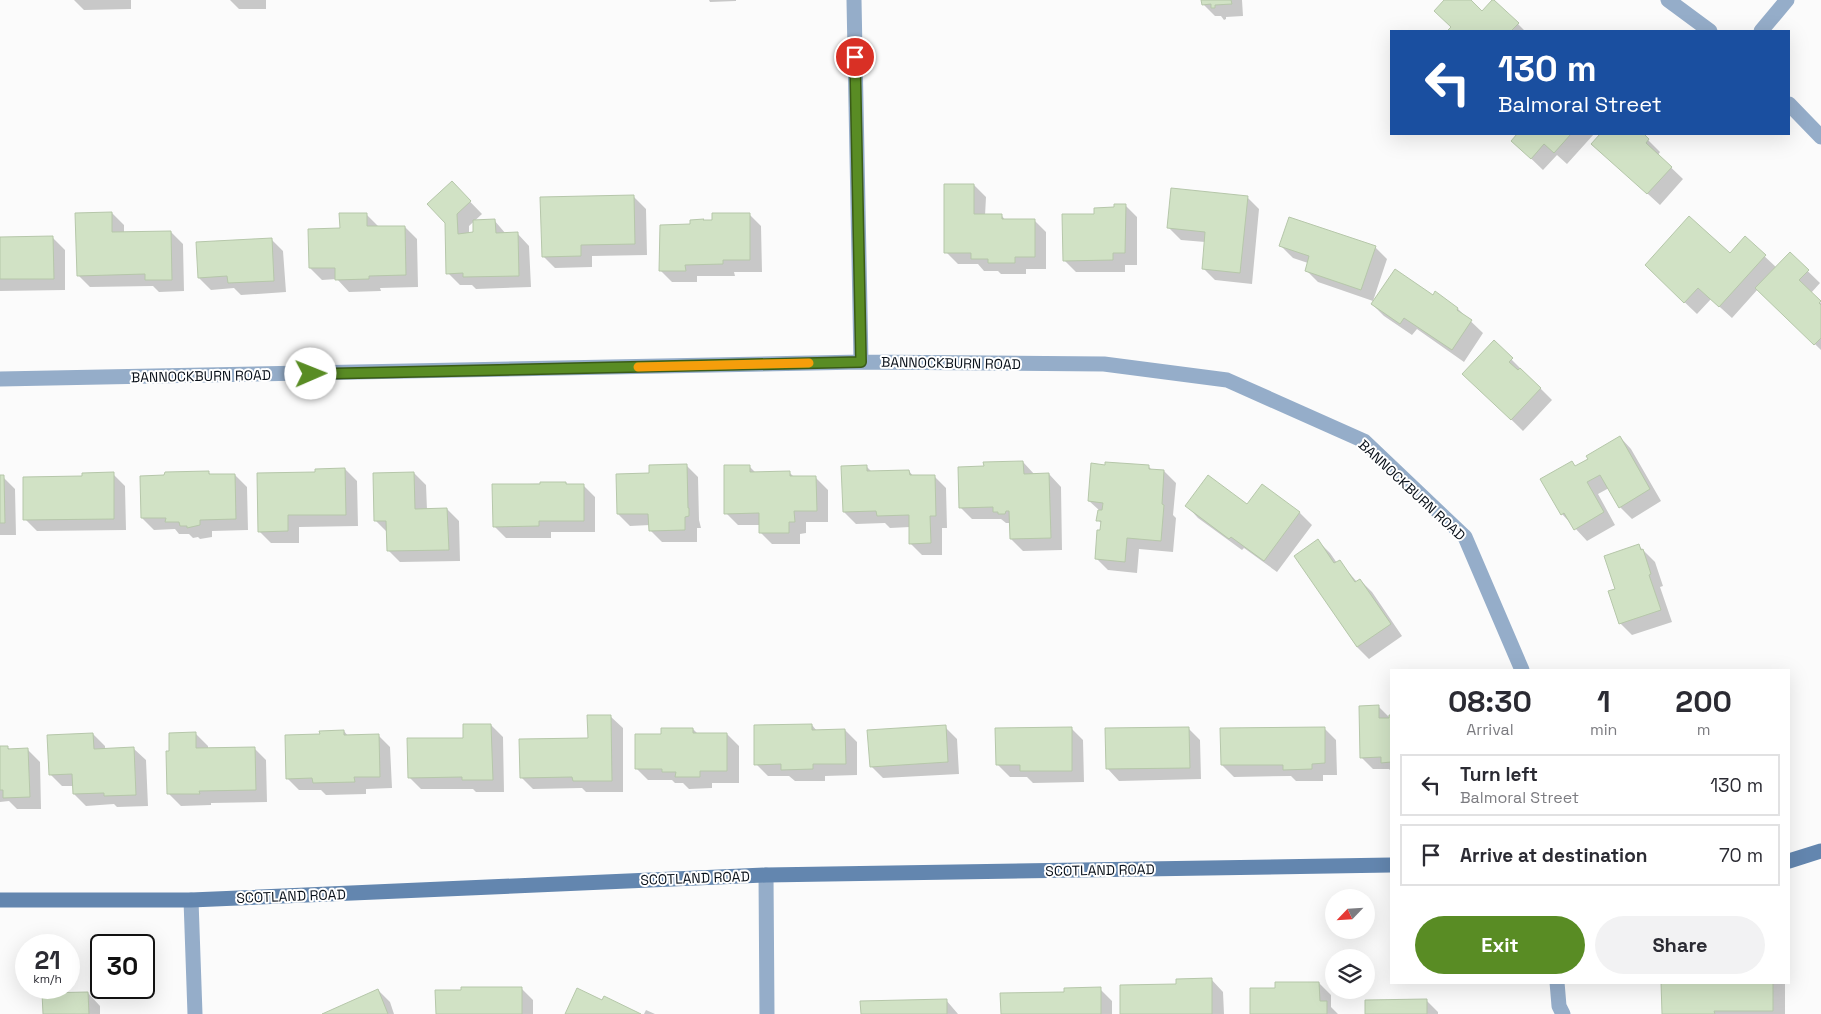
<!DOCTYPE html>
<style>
:root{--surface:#fff;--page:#f2f2f3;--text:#2b2b33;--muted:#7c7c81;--line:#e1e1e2;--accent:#598c24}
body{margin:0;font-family:"Space Grotesk",sans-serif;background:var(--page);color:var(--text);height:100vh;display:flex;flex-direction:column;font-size:19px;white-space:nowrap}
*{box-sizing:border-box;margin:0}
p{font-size:16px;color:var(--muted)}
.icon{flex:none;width:28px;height:28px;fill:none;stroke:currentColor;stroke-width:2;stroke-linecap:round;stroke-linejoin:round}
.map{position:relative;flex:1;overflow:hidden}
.drawer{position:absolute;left:1390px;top:669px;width:400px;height:315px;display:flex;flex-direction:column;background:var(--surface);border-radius:0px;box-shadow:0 5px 20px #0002}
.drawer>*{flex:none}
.guide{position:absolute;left:1390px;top:30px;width:400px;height:105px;border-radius:0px;box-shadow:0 5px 20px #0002;background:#1a4fa0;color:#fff;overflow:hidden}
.needle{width:32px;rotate:245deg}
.fabs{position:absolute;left:1325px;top:889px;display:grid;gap:10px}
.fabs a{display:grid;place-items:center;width:50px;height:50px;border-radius:50%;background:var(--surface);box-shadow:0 5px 20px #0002;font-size:25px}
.speed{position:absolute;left:15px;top:934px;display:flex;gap:10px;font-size:25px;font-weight:700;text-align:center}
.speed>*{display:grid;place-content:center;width:65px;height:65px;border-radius:50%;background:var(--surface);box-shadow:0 5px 20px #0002;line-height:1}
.speed small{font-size:12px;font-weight:400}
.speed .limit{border:2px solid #111;border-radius:8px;background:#fff;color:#111}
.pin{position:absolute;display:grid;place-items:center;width:42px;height:42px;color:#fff;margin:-21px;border:2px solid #fff;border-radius:50%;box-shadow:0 1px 5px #0007}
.me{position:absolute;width:55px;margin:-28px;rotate:89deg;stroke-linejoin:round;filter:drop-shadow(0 0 4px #0008)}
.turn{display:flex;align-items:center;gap:18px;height:105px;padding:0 25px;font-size:22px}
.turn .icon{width:65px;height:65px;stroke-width:2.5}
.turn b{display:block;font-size:35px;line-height:42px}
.eta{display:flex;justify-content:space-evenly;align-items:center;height:85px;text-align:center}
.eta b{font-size:30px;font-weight:600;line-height:35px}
.primary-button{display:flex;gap:10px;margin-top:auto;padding:10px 25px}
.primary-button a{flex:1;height:58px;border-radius:30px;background:var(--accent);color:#fff;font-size:20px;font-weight:600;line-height:58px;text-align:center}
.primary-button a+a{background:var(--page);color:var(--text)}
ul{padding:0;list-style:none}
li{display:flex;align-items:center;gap:15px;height:62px;margin:0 10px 8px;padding:0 15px;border:2px solid var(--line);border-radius:0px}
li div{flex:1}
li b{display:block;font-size:19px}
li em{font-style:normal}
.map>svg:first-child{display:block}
.shadow{fill:#0003}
.building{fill:#d1e2c5;stroke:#b6c7aa}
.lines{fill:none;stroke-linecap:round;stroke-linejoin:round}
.street{stroke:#95adc9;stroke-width:15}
.secondary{stroke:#6386af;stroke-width:15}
.route-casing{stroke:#3a5b17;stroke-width:12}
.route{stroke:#598c24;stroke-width:9}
.slow{stroke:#f59e0b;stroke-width:9}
.labels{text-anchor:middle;stroke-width:4;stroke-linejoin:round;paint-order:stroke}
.street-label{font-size:14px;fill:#091019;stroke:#fff}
</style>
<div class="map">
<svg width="1821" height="1014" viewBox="0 0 1821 1014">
<rect width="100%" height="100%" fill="#fbfbfb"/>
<path class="shadow" d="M74 0H131V9L84 10Z
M230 0H266V9H239Z
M709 0H736V1L710 2Z
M1202 0H1242L1243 16 1226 17V19L1224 20 1221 16H1215L1203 4Z
M1446 0H1469L1482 12 1518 24 1525 31H1449L1452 27Z
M1519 134H1594L1567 164 1557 155 1543 170 1513 141Z
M1602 134H1642L1660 152 1658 155 1683 179 1660 205 1593 144Z
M452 183 482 214 469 226V234L475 233 494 220 506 234 517 233 529 246 531 287 476 289 472 285H460L448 273Z
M974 185 986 197 985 216H1002L1006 221 1034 220 1046 232V269H1026V274H1001L998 271H984L978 264H958L946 252Z
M634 197 646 209 647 255 592 256V267L555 268 543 256Z
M1247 197 1259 209 1252 284 1215 280 1203 268 1205 242 1181 240 1169 228Z
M1125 205 1137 217V265H1125V272H1076L1064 260 1095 215Z
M112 213 124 225V233L171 232 183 244 184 291 159 292 153 286 90 287 78 275Z
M366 214 378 226 405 227 417 239 418 287 380 288 381 291 349 292 337 279 322 280 310 268 341 229Z
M749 214 761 226 762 272H734L735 276H697V282H672L660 270 691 226V221L703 220 704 221Z
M0 238H53L65 250V290L0 291Z
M1745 238 1777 268 1790 254 1820 283 1811 293 1821 303V350L1758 289 1732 318 1711 299 1697 314 1658 277 1730 255Z
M271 239 283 251 286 292 241 295 234 288 211 290 199 278Z
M1281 246 1375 247 1387 259 1373 301 1318 282 1306 270 1308 263 1293 258Z
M1372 304 1458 309 1483 333 1464 362 1417 329 1412 335 1384 316Z
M1494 342 1552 400 1523 431 1476 385Z
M1620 437 1631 449 1661 501 1632 519 1620 507 1609 488 1598 494 1615 525 1587 541 1562 514 1572 463 1576 467Z
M1023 462 1035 475 1049 474 1061 487 1062 550 1023 551 1011 539V525L1009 523H1006L1001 519H972L960 507Z
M686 465 698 477 699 520 701 528H697V542H662L650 530V525L630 526 618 514 650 474Z
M749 466 756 473H790L795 478H816L828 490V522H806V533L800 534V544H772L760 532V525H738L726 513Z
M867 467 872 472 909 471 914 477 934 476 946 488 947 528H942V555H922L910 543V527L890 528 885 523 856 524 844 512Z
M1149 467 1152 470 1164 471 1176 483 1173 515 1176 518 1173 552 1139 549 1137 573 1108 570 1096 558 1102 524 1098 520 1099 510 1089 501Z
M345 469 357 481 358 526 299 527V543H271L259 531 316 473Z
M208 472 212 476 235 475 247 487 248 530 212 531V537L200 539 198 537 193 538 189 534H179L175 529 154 530 142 518Z
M414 473 426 485 427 510 447 509 459 521 460 561 400 562 388 550 387 532 376 521Z
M113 474 125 486 126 530 37 531 25 519 84 478Z
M0 477H3L15 489 16 535H0Z
M566 483 568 485H583L595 497V532H551V538H506L494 526V485Z
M1263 485 1300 513 1312 525 1277 572 1244 548 1242 550 1198 518 1187 506H1248Z
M1318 541 1330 553 1337 563 1339 561 1357 582 1360 580 1372 592 1402 636 1369 659 1357 647 1295 556Z
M1638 545 1655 562 1663 586 1660 587 1672 622 1632 635 1620 623 1616 589Z
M1378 706 1390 718 1391 716V771L1389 769H1373L1361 757Z
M610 716 623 728V792H586L582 788 533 789 521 777 589 739Z
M491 725 503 737 504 792H476L473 789H421L409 777 465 739Z
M812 725 817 731 845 730 857 742V775L825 776V781H795L789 776H768L756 764Z
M945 727 957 739 959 774 883 778 871 766Z
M1071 728 1083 740 1084 782 1033 783 1027 777H1010L998 765Z
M1188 728 1200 740 1201 779 1119 781 1107 768Z
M1324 728 1336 740 1337 775H1323V781H1296L1291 776 1234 777 1222 765Z
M693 729 698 734H727L739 746V783H712V788L689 789 683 783H675L672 780H648L636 768Z
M344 731 348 736 378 735 390 747 392 788 366 789V794L326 795 321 790H299L287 778 321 735Z
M93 734 105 746V749L133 748 146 760 148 806 117 807 114 804 86 806 74 794V786H62L50 774Z
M196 734 208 746V749L254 748 266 760 267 802 211 803V805L181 806 169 794Z
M0 747H7L11 750H28L40 762 41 809H17L9 801 0 802Z
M1211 979 1223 992 1224 1014H1121L1177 985Z
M1663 982H1784L1785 984V1014H1663Z
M1319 983 1331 995V1007L1338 1014H1252L1276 989Z
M521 988 533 1000V1014H437Z
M1100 989 1112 1001V1014H1002Z
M378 990 390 1002 394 1014H325Z
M88 993 100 1006V1014H44Z
M946 1000 958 1014H862Z
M1426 1000 1438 1012V1014H1367Z
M646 1010 655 1014H644Z"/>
<path class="building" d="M1201 0H1231L1232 4 1215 5V8H1211V4L1202 5Z
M1444 0H1471L1482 11 1492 0H1494L1519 23 1511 31H1447L1451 27 1434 11Z
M1517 134H1571L1554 153 1544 144 1531 159 1511 141Z
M1600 134H1644L1649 139 1646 143 1672 167 1647 194 1591 144Z
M452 181 471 201 457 214 458 234 473 232V220L495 219 496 233 518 232 519 276 463 277V273L446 274 445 223 427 204Z
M944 184H974V214H1002V219H1035V257H1015V263H988V259H971V253H944Z
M1171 188 1248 196 1240 273 1202 269 1205 232 1167 228Z
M634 195 635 244 581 245V256L542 257 540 197Z
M1114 204H1126L1125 253H1113V260L1063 261 1062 214H1094V208L1114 207Z
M112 212V232L171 231 172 280H145V274L77 276 75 213Z
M339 213H367V226H405L406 275 369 276V279L335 280V268H309L308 229 340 228Z
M712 213H750V260H723V264L685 265 686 271H659L660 225 690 224V220L704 219 703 220H712Z
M1689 216 1730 253 1745 236 1766 255 1719 307 1698 288 1684 303 1645 265Z
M1289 217 1376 246 1361 290 1305 271 1309 256 1279 246Z
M53 236 54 279H0V237Z
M272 238 274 281 228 283 227 276 198 278 196 242Z
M1790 252 1809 270 1799 280 1821 301 1819 303 1821 305V338L1814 345 1755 288Z
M1395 269 1433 295 1435 291 1458 308 1457 310 1472 320 1452 350 1404 318 1400 324 1371 304Z
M1494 340 1513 358 1509 362 1518 370 1520 368 1541 388 1511 420 1462 374Z
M1620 436 1650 489 1619 508 1600 475 1587 482 1604 512 1574 530 1564 513 1561 515 1540 479 1572 461 1575 466 1588 459 1586 456Z
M1023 461 1024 474 1049 473 1051 538 1010 539 1009 511H1006L1005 514H998V512H993V507L959 508 958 467 984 466 983 462Z
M1105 462 1149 465V469L1164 470 1162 504 1164 505 1161 541 1127 538 1125 562 1095 559 1097 530H1100L1101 521H1096L1098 510H1102L1103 503 1088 501 1091 463 1105 465Z
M687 464 688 508H689V516L685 517V530L649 531 648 514H617L616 474 649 473V465Z
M724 465H750V472L790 471V476H816L817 511H794L795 522H789V533H759V513L724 514Z
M867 465V471L909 470 910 475H935L936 516H930L931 543 909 544V515L877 516 876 511 843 512 841 466Z
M345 468 346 515H288V531L258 532 257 473 315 472V469Z
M209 471V474H235L236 519 200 520V525L187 528V526H180L179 522H165L166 518H141L140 476 164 475 165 472Z
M114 472V519L23 520V477L82 476V473Z
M414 472 415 509 447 508 449 550 387 551 386 521H374L373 473Z
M0 475H4L5 523H0Z
M1208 475 1247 504 1262 484 1300 512 1264 561 1231 537 1229 539 1185 506Z
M540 482H566V484H584V521H539V526L493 527 492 484H540Z
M1318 539 1334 563 1340 560 1355 582 1360 579 1391 624 1357 647 1294 556Z
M1639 544 1641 550 1643 549 1651 574 1649 575 1661 610 1619 624 1608 591 1615 589 1604 556Z
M1379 705V718H1389V715H1391V762L1381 763V757L1360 758 1359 706Z
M587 715H611L612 781H573L572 777 520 778 519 739 588 738Z
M463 724H491L493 780H462V777L408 778 407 738H463Z
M812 724V730L845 729 846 764H813V769L781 770V764L754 765V725Z
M946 725 948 762 870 767 867 730Z
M1072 727V771H1020V765H996L995 728Z
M1189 727 1190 768 1106 769 1105 728Z
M1325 727V763L1312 764V769L1283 770V765H1221L1220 728Z
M661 728H693V733H727V771H700V777H675L676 772H662V769H635V734H661Z
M344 730V735L379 734 380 777H354L355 782 313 783 312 778 286 779 285 735 320 734 319 731Z
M196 732V748L255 747 256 790 199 791 200 794H167L166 751H169V733Z
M93 733 94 749 134 747 136 795 104 796V793L73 794 72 774 49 775 47 735Z
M0 746H8V749L28 748 30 797 3 798V790H0Z
M1212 978V1014H1120V985L1176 984V979Z
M1275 982H1319L1320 1001H1327V1014H1250V988H1275Z
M1661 982H1773V1011H1714L1715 1014H1662Z
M461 987H522V1014H436L435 990H461Z
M1101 987V1014H1001L1000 993 1064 992V988Z
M577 988 602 1000 604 996 641 1014H565Z
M378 989 388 1014H322Z
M88 992 89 1014H43L42 993Z
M947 999V1014H861L860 1001Z
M1427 999V1014H1365V1000Z"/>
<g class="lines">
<path class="street" d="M854 0 861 362
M1668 0 1710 31
M1761 31 1787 0
M1789 104 1821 137
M0 379 861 362 1104 364 1227 380 1364 441 1465 537 1522 670
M766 875 767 1014
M191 900 195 1014
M1557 982 1559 1006 1563 1014"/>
<path class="secondary" d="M1789 861 1821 851
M0 900H191L766 875 1391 865"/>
</g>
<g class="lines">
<defs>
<path id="route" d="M311 374 861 362 855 57"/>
</defs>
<use href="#route" class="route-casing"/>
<use href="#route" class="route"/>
<path class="slow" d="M638 367 809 363"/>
</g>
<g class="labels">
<g class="street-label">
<text transform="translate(951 363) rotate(1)" y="5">BANNOCKBURN ROAD</text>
<text transform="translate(201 376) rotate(-1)" y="5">BANNOCKBURN ROAD</text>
<text transform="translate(1412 490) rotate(43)" y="5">BANNOCKBURN ROAD</text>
<text transform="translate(1100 870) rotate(-1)" y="5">SCOTLAND ROAD</text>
<text transform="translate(695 878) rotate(-2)" y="5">SCOTLAND ROAD</text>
<text transform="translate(291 896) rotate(-2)" y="5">SCOTLAND ROAD</text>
</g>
</g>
</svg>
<div class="fabs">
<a><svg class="needle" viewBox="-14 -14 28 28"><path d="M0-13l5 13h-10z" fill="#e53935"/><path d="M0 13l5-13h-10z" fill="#7c7c81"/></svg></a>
<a><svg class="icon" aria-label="layers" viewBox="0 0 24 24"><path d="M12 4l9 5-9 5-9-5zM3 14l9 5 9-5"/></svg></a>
</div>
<div class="speed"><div>21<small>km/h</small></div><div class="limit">30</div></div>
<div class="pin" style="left:855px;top:57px;background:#d93025"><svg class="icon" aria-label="arrive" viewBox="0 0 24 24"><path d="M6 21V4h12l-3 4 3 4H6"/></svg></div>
<svg class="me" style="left:311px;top:374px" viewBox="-20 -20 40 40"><circle r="19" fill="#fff"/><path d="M0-13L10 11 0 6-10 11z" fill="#598c24"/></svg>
<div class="guide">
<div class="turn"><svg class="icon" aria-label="left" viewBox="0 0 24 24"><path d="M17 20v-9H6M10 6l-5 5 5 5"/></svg><div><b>130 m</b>Balmoral Street</div></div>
</div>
<section class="drawer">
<div class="eta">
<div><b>08:30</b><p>Arrival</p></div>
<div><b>1</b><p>min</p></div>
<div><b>200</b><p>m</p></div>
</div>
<ul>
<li><svg class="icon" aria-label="left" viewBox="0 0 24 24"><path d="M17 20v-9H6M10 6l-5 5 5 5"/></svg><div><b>Turn left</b><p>Balmoral Street</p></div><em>130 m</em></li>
<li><svg class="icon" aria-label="arrive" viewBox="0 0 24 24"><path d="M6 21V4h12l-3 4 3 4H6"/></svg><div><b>Arrive at destination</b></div><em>70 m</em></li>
</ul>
<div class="primary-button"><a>Exit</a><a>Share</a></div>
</section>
</div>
